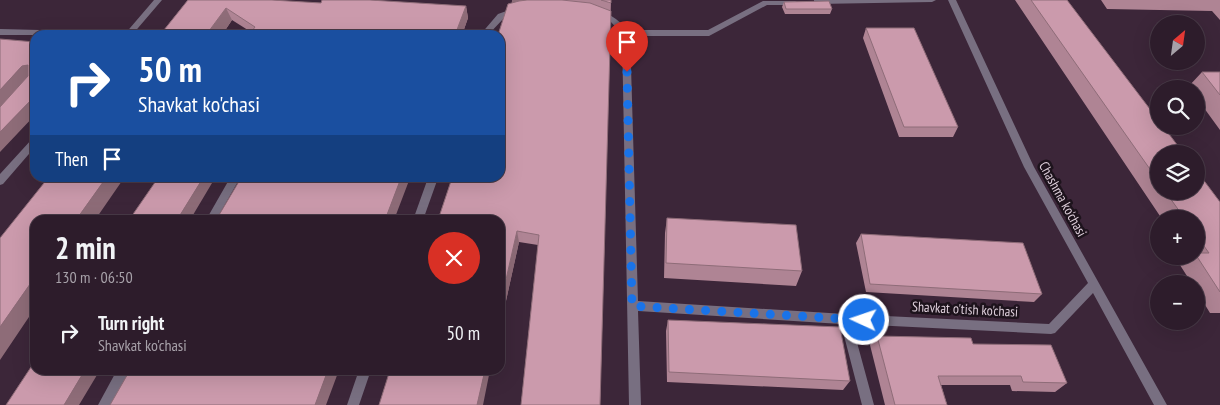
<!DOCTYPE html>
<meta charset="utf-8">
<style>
:root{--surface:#2d1c2b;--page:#392937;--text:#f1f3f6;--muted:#a7a1a9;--line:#483a47}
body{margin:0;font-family:"PT Sans Narrow",sans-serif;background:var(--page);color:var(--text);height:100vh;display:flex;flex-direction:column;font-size:19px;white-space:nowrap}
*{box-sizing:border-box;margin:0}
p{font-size:16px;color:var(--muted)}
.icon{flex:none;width:28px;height:28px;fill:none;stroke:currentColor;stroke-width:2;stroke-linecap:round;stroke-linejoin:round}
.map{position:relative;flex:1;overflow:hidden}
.sheet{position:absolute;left:30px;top:215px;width:475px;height:160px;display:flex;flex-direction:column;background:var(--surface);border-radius:15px;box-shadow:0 5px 20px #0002,0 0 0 1px var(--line)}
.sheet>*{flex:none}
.top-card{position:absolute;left:30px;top:30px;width:475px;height:152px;border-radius:15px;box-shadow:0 5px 20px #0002,0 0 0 1px var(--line);background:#1a4fa0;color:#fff;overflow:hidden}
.needle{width:32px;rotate:29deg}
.controls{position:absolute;left:1150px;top:15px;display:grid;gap:10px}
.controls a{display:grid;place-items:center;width:55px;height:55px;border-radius:50%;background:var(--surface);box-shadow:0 5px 20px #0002,0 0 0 1px var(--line);font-size:25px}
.pin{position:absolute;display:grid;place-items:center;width:42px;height:42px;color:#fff;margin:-51px -21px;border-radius:50% 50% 50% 0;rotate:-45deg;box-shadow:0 0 5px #0007}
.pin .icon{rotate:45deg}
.me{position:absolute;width:55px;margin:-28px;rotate:273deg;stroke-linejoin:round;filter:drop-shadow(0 0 4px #0008)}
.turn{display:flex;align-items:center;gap:18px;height:105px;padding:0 25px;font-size:22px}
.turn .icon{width:65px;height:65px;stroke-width:2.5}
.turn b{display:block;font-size:35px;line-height:42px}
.then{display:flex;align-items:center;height:48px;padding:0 25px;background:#0003;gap:10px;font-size:19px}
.round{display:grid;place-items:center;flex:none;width:52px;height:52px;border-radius:26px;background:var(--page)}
.headline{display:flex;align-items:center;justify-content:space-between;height:85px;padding:0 25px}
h1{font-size:30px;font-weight:800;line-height:38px}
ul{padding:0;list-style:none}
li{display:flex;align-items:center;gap:15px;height:65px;padding:0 25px}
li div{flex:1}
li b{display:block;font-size:19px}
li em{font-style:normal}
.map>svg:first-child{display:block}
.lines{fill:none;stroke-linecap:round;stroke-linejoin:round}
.service{fill:#786f81;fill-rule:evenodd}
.minor{fill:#786f81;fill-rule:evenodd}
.wall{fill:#af8494}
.shaded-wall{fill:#8e6c78}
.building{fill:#cb9aac;stroke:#8e6c78}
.route{stroke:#1a73e8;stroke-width:9;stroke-dasharray:0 16.2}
.labels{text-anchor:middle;stroke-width:5;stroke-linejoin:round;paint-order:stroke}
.street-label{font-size:14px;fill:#decfdb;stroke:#1d131c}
</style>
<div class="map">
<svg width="1220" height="405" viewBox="0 0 1220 405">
<rect width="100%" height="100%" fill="#3c2639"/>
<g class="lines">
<path class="service" d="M814 0H936L932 2 817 4H814Z
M763 1H795L799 3 795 5H767L709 36H626L622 33 626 30H708Z
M0 29 121 32 125 35H0Z"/>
<path class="minor" d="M154 0H162L132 35H124Z
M948 0H956L1034 167 1167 405H1154L1093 293 1055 333 1051 334 852 324 874 405H862L841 324 638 311 641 405H629L622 34 611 22 596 16V12C610 11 622 23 630 33L638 301 845 314 1049 324 1088 283 1024 167Z
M515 8H518V12L504 18 488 35H480L498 14Z
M35 138V147L3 184 0 185V174L32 139Z
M230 178H240L216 220H206Z
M428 178H438L423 220H413Z
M117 370H130L111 405H98Z
M359 370H371L359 405H347Z"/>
</g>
<path class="wall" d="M188 0 466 6 468 18 462 35H249L251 32 232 20 222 35H160Z
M512 0H611L600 405H521L538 245 519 242 500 328V220Z
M1015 0H1067L1159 154V191H1196L1220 202V313H1210L1196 290V284H1192L1180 265 1189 258 1188 256H1196V219H1162Z
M1101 0H1220V20L1212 11 1107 9Z
M784 2 832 9 830 14H785L782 7Z
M866 28 958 127 953 137H899L863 38Z
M1202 72H1220V130L1196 97V89H1191L1189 86Z
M667 218 802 271 796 286 664 278 665 233Z
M861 234 1042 294 1034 302 866 292 856 243Z
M668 320 850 381 843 390 667 382 666 331Z
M877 336 973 344 1067 383 1055 392 1012 391 1010 385H941L947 405H885L870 345Z"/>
<path class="shaded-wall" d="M512 0H529L512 7Z
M466 6 468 18 462 35H455Z
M226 8 232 20 222 35H206Z
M28 65 35 73 0 109V90L22 66Z
M35 96V115L0 152V132Z
M106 178H124L95 220H76Z
M203 178H215L190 220H177Z
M401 178H410L394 220H385Z
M517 231 519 242 500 328V306Z
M35 277V308L0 360V327Z
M85 370H100L79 405H64Z
M328 370H339L326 405H315Z
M485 370H490L483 405H477Z"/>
<path class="building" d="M188 0H272L321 3 322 0H370L466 6 455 35H249L255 27 226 8 206 35H160Z
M527 0H562L590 3 611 11 600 405H521L539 235 517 231 500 306V220H438L452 178H500V35H498L508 4 519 1Z
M601 0H611V3Z
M1031 0H1067L1159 121V126H1163L1184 154H1159V182Z
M829 1 832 9H786L784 2Z
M866 28H914L958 127H904Z
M0 39 35 42V96L0 132V107L28 76V65L22 66 0 90Z
M1202 72H1220V95Z
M1196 170 1220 202V292L1196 255V253H1209L1196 235V219H1185L1165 191H1196Z
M48 178H106L76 220H35V277L0 327V238Z
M158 178H203L177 220H129Z
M241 178H401L385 220H216Z
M667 218 796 225 802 271 666 263Z
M861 234 1023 243 1042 294 870 284Z
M668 320 840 327 850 381 669 372Z
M877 336 971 338 973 344 1051 345 1067 383 1023 382 1021 376H938L947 405H895Z
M35 361V370H85L64 405H6Z
M130 370H328L315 405H110Z
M390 370H485L477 405H379Z"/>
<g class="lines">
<path class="route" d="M627 72 632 306 864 320"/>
</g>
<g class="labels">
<g class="street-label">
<text transform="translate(1063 199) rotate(61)" y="5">Chashma ko'chasi</text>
<text transform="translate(965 309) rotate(3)" y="5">Shavkat o'tish ko'chasi</text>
</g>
</g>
</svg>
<div class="controls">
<a><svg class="needle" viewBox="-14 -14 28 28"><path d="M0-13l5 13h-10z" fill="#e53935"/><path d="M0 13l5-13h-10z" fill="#a7a1a9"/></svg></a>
<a><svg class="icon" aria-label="search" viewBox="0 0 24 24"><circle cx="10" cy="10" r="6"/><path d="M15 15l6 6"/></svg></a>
<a><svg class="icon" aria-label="layers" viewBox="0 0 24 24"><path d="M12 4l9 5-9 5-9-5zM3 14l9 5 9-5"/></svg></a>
<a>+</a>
<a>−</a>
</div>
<div class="pin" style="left:627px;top:72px;background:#d93025"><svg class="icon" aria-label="arrive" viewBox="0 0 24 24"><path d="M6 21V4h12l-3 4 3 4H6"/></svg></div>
<svg class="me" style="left:864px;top:320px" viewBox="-20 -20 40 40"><circle r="17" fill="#1a73e8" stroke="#fff" stroke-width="3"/><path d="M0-11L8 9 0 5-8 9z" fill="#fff"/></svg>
<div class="top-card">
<div class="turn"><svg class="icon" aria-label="right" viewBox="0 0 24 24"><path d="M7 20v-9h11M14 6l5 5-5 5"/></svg><div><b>50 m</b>Shavkat ko'chasi</div></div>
<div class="then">Then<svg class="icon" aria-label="arrive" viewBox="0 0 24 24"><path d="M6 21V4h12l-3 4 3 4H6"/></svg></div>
</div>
<section class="sheet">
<div class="headline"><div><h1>2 min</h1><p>130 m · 06:50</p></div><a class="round" style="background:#d93025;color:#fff"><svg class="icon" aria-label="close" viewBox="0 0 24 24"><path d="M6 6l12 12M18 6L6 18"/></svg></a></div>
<ul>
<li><svg class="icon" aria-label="right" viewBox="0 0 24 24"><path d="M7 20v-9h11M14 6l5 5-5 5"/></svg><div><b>Turn right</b><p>Shavkat ko'chasi</p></div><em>50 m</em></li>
</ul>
</section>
</div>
